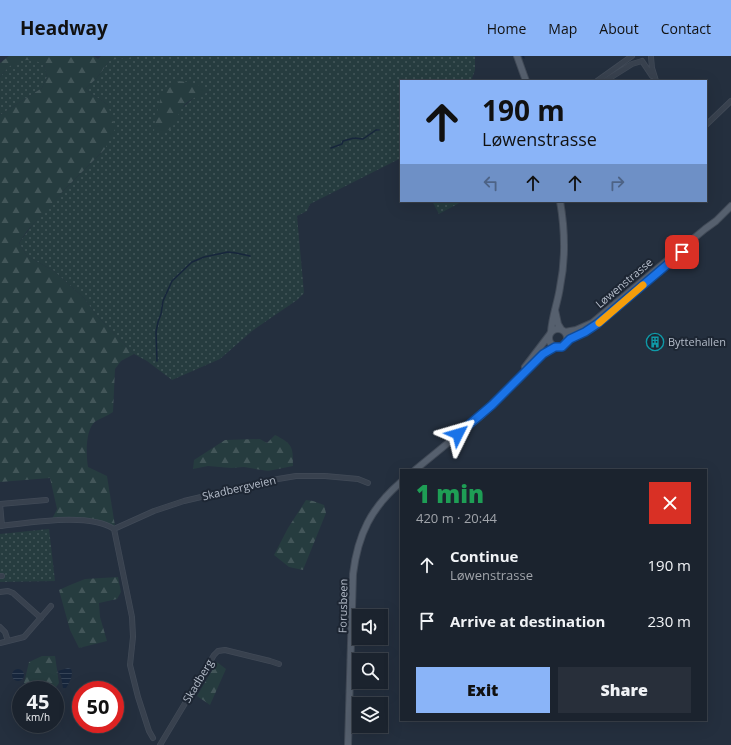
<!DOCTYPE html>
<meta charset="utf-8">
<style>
:root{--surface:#1b232e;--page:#282f3a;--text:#f1f3f6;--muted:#a0a4aa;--line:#39404a;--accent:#8ab4f8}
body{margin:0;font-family:"Open Sans",sans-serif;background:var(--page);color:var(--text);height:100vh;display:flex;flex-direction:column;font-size:15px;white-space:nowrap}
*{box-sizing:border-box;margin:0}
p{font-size:13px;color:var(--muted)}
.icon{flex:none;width:22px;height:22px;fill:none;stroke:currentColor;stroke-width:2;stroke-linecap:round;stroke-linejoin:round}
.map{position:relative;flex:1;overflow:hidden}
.drawer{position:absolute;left:400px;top:413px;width:307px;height:252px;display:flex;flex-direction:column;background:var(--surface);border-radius:0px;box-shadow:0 4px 16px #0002,0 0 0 1px var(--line)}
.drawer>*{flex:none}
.guide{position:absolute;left:400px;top:24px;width:307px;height:122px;border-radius:0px;box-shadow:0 4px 16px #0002,0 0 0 1px var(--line);background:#8ab4f8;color:#111;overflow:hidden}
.fabs{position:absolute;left:352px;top:553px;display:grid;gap:8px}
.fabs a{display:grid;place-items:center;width:36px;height:36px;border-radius:0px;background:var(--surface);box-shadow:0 4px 16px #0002,0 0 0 1px var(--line);font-size:20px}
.speed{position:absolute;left:12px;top:625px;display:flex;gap:8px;font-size:20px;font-weight:700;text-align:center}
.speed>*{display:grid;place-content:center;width:52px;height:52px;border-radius:50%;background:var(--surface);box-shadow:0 4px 16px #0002,0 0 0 1px var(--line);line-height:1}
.speed small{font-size:10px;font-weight:400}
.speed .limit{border:6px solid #d22;background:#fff;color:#111}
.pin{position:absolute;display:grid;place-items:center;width:34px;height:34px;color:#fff;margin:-17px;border-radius:8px;box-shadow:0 2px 6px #0006}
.me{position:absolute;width:44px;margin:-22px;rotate:50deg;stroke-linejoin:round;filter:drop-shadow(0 0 3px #0008)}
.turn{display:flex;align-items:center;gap:14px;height:84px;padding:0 16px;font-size:18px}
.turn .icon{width:52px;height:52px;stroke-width:2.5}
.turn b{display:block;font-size:28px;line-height:34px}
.lanes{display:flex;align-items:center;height:38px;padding:0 16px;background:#0003;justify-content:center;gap:20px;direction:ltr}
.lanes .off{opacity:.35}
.round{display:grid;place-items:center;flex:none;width:42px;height:42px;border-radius:0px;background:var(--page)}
.head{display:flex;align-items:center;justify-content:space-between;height:68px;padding:0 16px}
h1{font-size:24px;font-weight:800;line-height:30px;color:#1e9e55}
.primary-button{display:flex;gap:8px;margin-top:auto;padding:8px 16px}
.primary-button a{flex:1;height:46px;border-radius:0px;background:var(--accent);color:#111;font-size:16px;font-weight:800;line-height:46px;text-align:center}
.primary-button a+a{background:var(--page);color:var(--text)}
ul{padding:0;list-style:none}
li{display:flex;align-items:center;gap:12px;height:56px;padding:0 16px}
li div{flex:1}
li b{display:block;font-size:15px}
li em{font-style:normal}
header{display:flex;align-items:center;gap:24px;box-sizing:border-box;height:56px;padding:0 20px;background:var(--accent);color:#111}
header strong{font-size:19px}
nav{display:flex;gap:22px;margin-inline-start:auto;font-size:14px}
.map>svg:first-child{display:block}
.grass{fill:url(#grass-dots);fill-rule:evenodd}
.forest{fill:url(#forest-firs)}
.water{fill:url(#water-rules)}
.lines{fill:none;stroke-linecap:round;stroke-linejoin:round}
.stream{stroke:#17263c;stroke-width:1.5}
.minor-casing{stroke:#414a57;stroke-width:6}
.major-casing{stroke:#414a57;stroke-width:8}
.minor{stroke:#38414e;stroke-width:4.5}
.major{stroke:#56606e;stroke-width:6}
.route-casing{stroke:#114b97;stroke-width:10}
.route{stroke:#1a73e8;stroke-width:7}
.slow{stroke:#f59e0b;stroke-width:7}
.labels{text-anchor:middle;stroke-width:4;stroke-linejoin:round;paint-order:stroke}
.street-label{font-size:11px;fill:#b4bcc9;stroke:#1d2633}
.poi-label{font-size:11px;fill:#b4bcc9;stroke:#1d2633;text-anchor:start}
</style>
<header>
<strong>Headway</strong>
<nav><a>Home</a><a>Map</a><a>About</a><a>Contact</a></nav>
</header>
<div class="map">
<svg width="731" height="689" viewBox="0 0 731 689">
<defs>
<pattern id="grass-dots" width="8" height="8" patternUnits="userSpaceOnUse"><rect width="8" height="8" fill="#263c3f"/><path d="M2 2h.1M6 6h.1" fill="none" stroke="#435659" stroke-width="1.8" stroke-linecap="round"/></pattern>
<pattern id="forest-firs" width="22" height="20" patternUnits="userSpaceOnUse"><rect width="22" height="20" fill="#263c3f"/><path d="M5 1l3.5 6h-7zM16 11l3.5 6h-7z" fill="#435659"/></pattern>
<pattern id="water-rules" width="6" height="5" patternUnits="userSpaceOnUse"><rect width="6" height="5" fill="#17263c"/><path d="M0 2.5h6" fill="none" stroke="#364457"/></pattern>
</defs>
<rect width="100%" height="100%" fill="#242f3e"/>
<path class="grass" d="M139 0H475V14L471 25H401V102L310 148 307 155 297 160 304 237 297 244 252 275 220 303 172 324 147 305 134 298 97 260 84 242 54 215 27 200 19 187C43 152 76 123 105 93L108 49 85 33 96 23 110 4ZM189 26 209 36 196 40 183 51Z
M20 2H35L44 8 47 21 42 32 0 59V21L10 9Z
M432 145H463L439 158Z
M49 473 55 525 0 526V478Z"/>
<path class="forest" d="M9 0H93L98 3 101 0H139L110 4 96 23 85 33 108 49 115 73 105 93 63 135 27 175 19 187 27 200 54 215 84 242 97 260 134 298 121 305 115 313 113 356C107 360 101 362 96 365 85 372 86 400 88 411L107 420 115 470 52 463 57 453 50 422 0 426V59L42 32 47 21 44 8C24 0 13 4 0 21V7Z
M178 25 189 26 207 32 209 36C200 39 188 43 182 52 173 66 177 77 154 76L155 65 162 37Z
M275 379C293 388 293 391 293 410L268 415 244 411 231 412 208 410 193 413 194 404 225 384 260 383 267 387Z
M306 444 313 445 324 449 326 457 303 514 289 511 274 499 288 472Z
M118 521 121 536 117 543 99 547 100 561 107 585 79 592 70 574 59 534 70 529 85 523Z
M42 600H55L59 627 54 634H28L24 627 29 606Z
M217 606 226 613 210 649 197 640Z"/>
<path class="water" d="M68 612 71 613C74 619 69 627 66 632H63L61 620 58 615Z
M12 619a6 6 0 1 1 12 0a6 6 0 1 1-12 0Z"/>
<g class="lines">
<path class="stream" d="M523 0 524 2
M331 92 342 88 343 85 354 82 363 83 376 74H379
M157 305 156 276 158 266 161 258 163 245 172 225 192 206 204 201 228 196 236 197 250 200"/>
<defs>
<path id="minor" d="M651 1 652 12 656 25
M642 5 652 20
M597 25 632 0
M605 25 632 8 642 5
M706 69 731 45
M0 448 46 444
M0 448 2 470
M0 470C29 467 89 456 114 473L132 561 133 581 130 609 138 641 149 675 153 682
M114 473 154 455 184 445 278 423 296 420H325L358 423 368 427
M0 520H2
M0 536 8 535 13 537 41 562
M0 571 5 576 8 585
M0 587 24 581 51 550
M160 689 214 599 218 595 225 594 270 605 279 608"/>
<path id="major" d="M517 0 526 25
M555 254 558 268 561 273
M549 282a9 9 0 1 1 18 0a9 9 0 1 1-18 0Z
M551 276C552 260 558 246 560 231 566 202 565 174 560 145
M565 276 576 274 592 267 705 173 716 165 731 150
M567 285 591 273 609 258
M525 311 550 278
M415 414 482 359 518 324 538 302 555 291
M348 689 353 518C358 478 371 452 401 426"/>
</defs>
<use href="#minor" class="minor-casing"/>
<use href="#major" class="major-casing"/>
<use href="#minor" class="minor"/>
<use href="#major" class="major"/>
</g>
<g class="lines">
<defs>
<path id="route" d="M458 378 492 349 543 298 555 291H562L570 283 585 276 597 268 682 196"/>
</defs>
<use href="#route" class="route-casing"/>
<use href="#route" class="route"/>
<path class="slow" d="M599 267 643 229"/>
</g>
<defs>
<symbol id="building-ring" viewBox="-11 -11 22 22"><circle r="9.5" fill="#1d2633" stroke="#0f9aa8" stroke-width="1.5"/><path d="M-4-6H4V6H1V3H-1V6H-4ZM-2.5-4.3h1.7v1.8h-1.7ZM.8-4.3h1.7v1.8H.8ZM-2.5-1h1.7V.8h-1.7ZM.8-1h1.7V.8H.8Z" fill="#0f9aa8"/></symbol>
</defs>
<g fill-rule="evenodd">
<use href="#building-ring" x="645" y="276" width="20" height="20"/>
</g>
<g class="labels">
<g class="street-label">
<text transform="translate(624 227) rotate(-40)" y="4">Løwenstrasse</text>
<text transform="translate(239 432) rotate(-13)" y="4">Skadbergveien</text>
<text transform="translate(343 550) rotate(-89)" y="4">Forusbeen</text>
<text transform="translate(198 625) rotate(-59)" y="4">Skadberg</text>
</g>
<g class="poi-label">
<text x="668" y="290">Byttehallen</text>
</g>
</g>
</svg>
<div class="fabs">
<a><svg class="icon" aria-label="sound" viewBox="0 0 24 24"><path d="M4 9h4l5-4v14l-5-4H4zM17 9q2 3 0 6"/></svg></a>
<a><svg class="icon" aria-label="search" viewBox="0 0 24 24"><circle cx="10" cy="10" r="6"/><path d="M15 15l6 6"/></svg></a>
<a><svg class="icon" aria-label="layers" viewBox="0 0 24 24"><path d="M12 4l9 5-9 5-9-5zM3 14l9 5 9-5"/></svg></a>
</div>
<div class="speed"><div>45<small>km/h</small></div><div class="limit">50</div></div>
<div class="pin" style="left:682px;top:196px;background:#d93025"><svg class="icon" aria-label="arrive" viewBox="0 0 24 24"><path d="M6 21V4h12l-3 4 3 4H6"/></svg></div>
<svg class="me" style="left:458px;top:378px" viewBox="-20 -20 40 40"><path d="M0-17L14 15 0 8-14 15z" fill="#1a73e8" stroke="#fff" stroke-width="4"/></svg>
<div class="guide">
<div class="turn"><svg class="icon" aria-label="ahead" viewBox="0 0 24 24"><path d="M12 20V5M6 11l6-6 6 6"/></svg><div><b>190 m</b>Løwenstrasse</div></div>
<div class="lanes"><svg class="icon off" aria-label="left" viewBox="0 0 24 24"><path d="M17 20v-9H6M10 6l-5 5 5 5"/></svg><svg class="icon" aria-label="ahead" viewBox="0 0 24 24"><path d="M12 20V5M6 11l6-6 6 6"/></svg><svg class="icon" aria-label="ahead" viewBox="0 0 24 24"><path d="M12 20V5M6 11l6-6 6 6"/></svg><svg class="icon off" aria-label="right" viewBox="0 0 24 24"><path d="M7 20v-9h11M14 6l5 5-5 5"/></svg></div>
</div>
<section class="drawer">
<div class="head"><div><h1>1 min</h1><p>420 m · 20:44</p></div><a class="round" style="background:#d93025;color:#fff"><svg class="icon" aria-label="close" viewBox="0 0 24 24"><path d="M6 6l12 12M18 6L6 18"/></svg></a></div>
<ul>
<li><svg class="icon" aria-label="ahead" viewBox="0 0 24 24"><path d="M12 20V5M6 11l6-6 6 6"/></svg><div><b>Continue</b><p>Løwenstrasse</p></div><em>190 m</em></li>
<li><svg class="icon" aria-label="arrive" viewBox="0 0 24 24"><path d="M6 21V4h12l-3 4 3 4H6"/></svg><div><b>Arrive at destination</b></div><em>230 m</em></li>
</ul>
<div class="primary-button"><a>Exit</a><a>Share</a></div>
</section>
</div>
